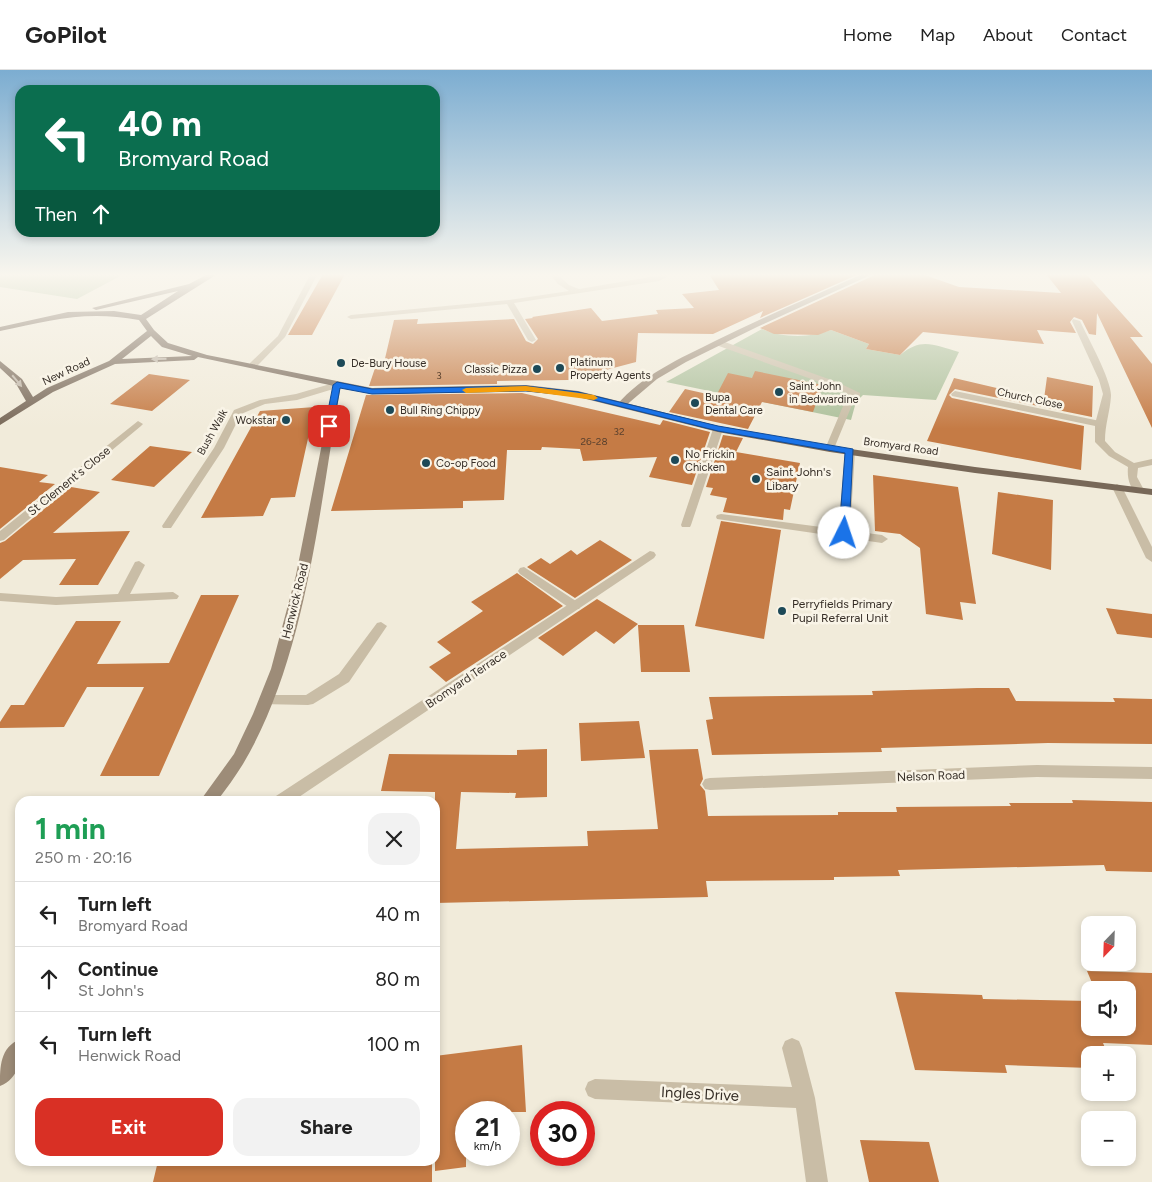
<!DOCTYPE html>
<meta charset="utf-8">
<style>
:root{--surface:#fff;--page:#f2f2f2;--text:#222;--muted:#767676;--line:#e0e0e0;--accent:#d93025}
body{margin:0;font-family:Figtree,sans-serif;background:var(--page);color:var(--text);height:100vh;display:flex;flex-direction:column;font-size:19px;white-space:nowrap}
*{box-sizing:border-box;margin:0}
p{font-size:16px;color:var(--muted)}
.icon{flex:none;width:28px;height:28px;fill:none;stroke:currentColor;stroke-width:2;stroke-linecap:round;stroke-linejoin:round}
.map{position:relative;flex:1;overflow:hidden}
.side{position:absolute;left:15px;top:726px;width:425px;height:370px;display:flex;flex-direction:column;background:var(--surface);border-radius:15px;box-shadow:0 2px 8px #0003}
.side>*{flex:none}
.banner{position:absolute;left:15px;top:15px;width:425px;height:152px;border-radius:15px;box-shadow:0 2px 8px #0003;background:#0b6e4f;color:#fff;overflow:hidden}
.needle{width:32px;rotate:203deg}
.buttons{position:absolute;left:1081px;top:846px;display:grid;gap:10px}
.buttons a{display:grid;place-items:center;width:55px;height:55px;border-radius:10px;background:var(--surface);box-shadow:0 2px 8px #0003;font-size:25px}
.speed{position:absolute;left:455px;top:1031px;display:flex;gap:10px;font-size:25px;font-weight:700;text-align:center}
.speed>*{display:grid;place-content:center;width:65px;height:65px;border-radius:50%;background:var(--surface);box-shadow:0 2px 8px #0003;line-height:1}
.speed small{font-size:12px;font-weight:400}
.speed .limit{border:8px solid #d22;background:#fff;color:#111}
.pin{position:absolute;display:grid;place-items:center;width:42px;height:42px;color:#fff;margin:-21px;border-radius:10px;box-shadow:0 2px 8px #0006}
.me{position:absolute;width:55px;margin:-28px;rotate:4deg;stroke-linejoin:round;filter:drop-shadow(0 0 4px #0008)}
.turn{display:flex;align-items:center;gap:18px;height:105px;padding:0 20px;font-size:22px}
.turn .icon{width:65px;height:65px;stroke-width:2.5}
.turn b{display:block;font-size:35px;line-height:42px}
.then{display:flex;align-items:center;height:48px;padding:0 20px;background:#0003;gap:10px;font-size:19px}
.round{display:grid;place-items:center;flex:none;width:52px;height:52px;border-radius:15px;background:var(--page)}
.headline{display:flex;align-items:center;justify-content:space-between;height:85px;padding:0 20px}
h1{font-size:30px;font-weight:700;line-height:38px;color:#1e9e55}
.button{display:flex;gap:10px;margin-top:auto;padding:10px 20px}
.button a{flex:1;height:58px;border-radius:15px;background:var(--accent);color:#fff;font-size:20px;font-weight:700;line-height:58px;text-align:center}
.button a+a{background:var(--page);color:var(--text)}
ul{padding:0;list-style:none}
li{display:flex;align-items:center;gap:15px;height:65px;padding:0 20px;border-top:1px solid var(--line)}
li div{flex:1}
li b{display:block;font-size:19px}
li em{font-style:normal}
header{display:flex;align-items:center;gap:30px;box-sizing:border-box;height:70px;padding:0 25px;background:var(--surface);border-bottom:1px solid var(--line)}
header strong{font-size:24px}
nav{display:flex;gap:28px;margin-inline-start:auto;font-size:18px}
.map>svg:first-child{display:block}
.green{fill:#adc09b}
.building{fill:#c57b45}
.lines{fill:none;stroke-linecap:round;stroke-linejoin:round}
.lane{fill:#c9bda6;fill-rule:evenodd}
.street{fill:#c9bda6;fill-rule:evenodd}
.secondary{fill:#9d8c78;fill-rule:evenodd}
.primary{fill:#786858;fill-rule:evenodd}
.oneway{fill:#bfb5a7}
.route{fill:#1a73e8;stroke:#114b97}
.slow{fill:#f59e0b}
.poi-dot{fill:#1d4957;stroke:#f9f4e7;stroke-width:2}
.labels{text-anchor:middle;stroke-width:5;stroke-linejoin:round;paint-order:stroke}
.number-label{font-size:10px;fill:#5a412e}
.far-poi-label{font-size:11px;fill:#362e27;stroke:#f9f4e7;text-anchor:start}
.far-street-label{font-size:11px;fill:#362e27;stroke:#f9f4e7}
.poi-label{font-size:12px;fill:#362e27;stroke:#f9f4e7;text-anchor:start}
.street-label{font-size:12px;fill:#362e27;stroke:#f9f4e7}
.near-street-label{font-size:15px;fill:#362e27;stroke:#f9f4e7}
</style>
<header>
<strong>GoPilot</strong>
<nav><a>Home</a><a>Map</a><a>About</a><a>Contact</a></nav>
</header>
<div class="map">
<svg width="1152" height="1112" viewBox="0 0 1152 1112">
<rect width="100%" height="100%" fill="#f1ebda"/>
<path class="green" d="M126 203 77 229 0 217V203Z
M762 259C782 268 811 268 831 260L869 274 866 279 900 285C922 267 933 275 959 282L936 330 863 325 856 332 851 350 666 312Z"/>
<path class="building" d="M323 204H345L312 265H288Z
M709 204H859L760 248 763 241 713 264 638 263 636 292 568 310 497 311V314L369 316 376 295 383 297 394 250 418 249 417 254 514 249 526 271 533 274 538 269 525 249 533 248 532 247 591 238 602 251 658 244 656 240 694 238 682 224 719 220Z
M877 204H922L959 217 1061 223 1046 204H1086L1143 267H1130L1152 294V358L1097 243 1096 265 1089 264 1082 250 1074 247 1070 252 1076 263 1037 260 1044 274 923 262 900 285 866 279 869 274 831 260 818 265 774 264 760 258Z
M755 301 823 315 813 342 762 332 748 359 669 342 685 319 716 326 728 303 752 308Z
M149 304 190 310 152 341 110 334Z
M1047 307 1093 316 1092 347 955 319 949 325 952 328 1084 356 1081 400 927 371 954 308 1044 329Z
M522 323 660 355 663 350 710 362 692 415 649 407 657 387 583 391 580 379 542 377 541 380H507L504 430 463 431V438L331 441 366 325Z
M315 337 295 427 271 428 263 446 201 448 260 341Z
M723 365 743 368 736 382 800 393 790 440 784 439 783 450 723 442 727 428 710 425 713 418 706 417Z
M150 376 192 382 154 417 111 410Z
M0 397 48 405 39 412 55 414 0 459Z
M873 405 958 417 976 534 960 532 963 550 926 544 920 478 900 464 875 461Z
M71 417 100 422 53 463 130 461 98 515H59L76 489 23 490 0 509V473L5 471Z
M998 422 1053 430 1051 500 992 484Z
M721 451 781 460 764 569 695 556Z
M600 470 632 490 575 528 527 497 541 488 550 494 571 480 577 485Z
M517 503 563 536 446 612 429 597 451 583 437 572 483 541 471 532Z
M201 525H239L159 706H100L144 617H87L64 657 0 658V652L11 635H24L76 551H121L97 594 169 593Z
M597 529 638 554 614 574 596 561 563 586 538 568Z
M1106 538 1152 544V568L1117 564Z
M638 555H684L690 602H641Z
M977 618H1009L1016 631 1115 632 1113 628 1152 629V674L1048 673 881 678 882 682 712 685 706 650 713 649 709 627 873 625 872 621Z
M639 651 645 688 581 691 579 653Z
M547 679V727L515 728 516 723 461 722 456 779 588 776 587 761 658 759 649 680 698 679 703 709 700 715 705 721 708 746 838 745V742H897L896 737 1011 736 1009 733H1073L1072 730 1152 732V802L1106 801 1104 795 898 800 900 806 834 807V810L706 811 708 827 435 833V722L381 721 389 684 517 685V680Z
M1087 901 1152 903V975L1103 973 1108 985H1090V998L1005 995 1007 1003 915 1000 895 922 982 925 983 929 1090 931V958H1128V920H1095Z
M522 975 526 1042H466V1097L435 1101V986Z
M860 1070 929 1072 939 1112H869Z
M158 1091H432V1112H153Z"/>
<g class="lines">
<path class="lane" d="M549 203H556L569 215 579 219 674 203 659 211 514 233 536 270 532 272 528 270 507 234 351 249 347 247 351 245 509 230 569 221 558 214Z
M716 271H722L837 312 860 323V327L854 330 833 381 830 382 825 379 846 329 850 325 831 316 716 275Z
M955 321 1100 351 1105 354 1100 357 952 326 951 324Z
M1117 414 1122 417 1152 477V492L1146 488 1112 417Z
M721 444 882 465 888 469 882 473 717 449 716 447 717 445Z
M524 497 579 533 581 536 579 539H571L520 504 518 501 520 498Z
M381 552 387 556 349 612 313 634 308 635 261 634 259 630 261 626 266 625H306L339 604 377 553Z"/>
<path class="street" d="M311 203H318L285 267 260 293 256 297H250V293L278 266Z
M1073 249 1080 251C1087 266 1112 311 1111 326 1110 342 1105 354 1105 371L1115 382 1134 393 1152 389V395L1138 398 1137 407 1144 420 1143 422 1139 423C1129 420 1127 407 1128 397L1109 386 1095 372V354L1103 324 1099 310 1072 251Z
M337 312 340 313V317L297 330 265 334 241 344 224 378 171 458H163L162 456 214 378 234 340 260 330 296 324Z
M138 351 143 354 141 356 4 470 0 471V461Z
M718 356 723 359 691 455 690 457H682L681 455 713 359Z
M850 378 855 381 850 463 844 466 838 463 845 381Z
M650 481 654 482 656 485 654 488 293 731H273L276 726Z
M139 491 145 495 130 524 173 522 179 526 177 529 56 535 0 531V523L56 527 118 524 135 492Z
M1037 695 1152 697V709L1037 707 710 720 705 719 702 714 705 709 710 708Z
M792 968 799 971 802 978 815 1028 828 1112H806L796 1038 595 1029 588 1026 585 1019 588 1012 595 1009 792 1017 782 978 785 971Z"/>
<path class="secondary" d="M865 203H875L757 257 686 292 657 309 624 337 617 335C642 305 681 288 715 271 764 247 815 225 865 203Z
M334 313 341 315C319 438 307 586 243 694 235 707 226 719 217 731H200L234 684 253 644 271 599 296 505Z
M20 969C20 989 21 1007 0 1016 0 996 0 978 20 969Z"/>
<path class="primary" d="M210 203H219L146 249 154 260 168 273 207 285 372 318 526 315 578 321 718 356 830 376 975 397 1152 419V425L975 403 830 382 718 362 578 327 526 321 372 324 198 287 194 290 115 294 53 322 0 355V348L26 331 15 312 0 298V291L22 309 33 327 47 318 109 291 147 261 139 250C86 240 51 250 0 261V257L68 242 114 241 141 245 178 221 96 240 92 238 189 214ZM151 266 162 277 192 286 122 289Z"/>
</g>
<defs><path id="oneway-solid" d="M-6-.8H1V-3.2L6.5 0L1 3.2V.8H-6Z" transform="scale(1.25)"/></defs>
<g class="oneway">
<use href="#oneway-solid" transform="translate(159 289) rotate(178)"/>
<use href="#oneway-solid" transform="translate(17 311) rotate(50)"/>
</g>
<linearGradient id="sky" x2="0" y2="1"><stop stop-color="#7cadd1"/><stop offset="0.57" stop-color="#f9f6ee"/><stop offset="1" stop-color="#f9f6ee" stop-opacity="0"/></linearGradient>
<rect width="1152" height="359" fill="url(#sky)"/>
<path class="route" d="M337 312 372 319 526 316 578 322 718 356 853 379 849 463 844 466 839 463 845 383 718 361 578 326 526 321 372 324 340 318 333 356 329 359 325 356 333 315Z"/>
<path class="slow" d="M526 316 594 325 598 328 594 330 526 321 466 323 462 320 466 318Z"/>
<g class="poi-dot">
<circle cx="341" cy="293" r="5"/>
<circle cx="560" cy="298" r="5"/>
<circle cx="537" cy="299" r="5"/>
<circle cx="779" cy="322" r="5"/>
<circle cx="695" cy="333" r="5"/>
<circle cx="390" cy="340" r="5"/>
<circle cx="286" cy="350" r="5"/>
<circle cx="675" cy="390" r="5"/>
<circle cx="426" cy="393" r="5"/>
<circle cx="756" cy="409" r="5"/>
<circle cx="782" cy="541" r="5"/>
</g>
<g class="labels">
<g class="number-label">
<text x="439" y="309">3</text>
<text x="619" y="365">32</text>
<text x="594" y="375">26-28</text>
</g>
<g class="far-poi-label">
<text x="570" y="296">Platinum<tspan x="570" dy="13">Property Agents</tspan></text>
<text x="351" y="297">De-Bury House</text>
<text x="527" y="303" text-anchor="end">Classic Pizza</text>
<text x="789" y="320">Saint John<tspan x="789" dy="13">in Bedwardine</tspan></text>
<text x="705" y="331">Bupa<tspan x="705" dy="13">Dental Care</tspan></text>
<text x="400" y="344">Bull Ring Chippy</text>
<text x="276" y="354" text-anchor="end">Wokstar</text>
<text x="685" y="388">No Frickin<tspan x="685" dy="13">Chicken</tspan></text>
<text x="436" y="397">Co-op Food</text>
</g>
<g class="far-street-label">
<text transform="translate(66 301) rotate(-25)" y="4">New Road</text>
<text transform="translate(1030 328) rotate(12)" y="4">Church Close</text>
<text transform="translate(212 362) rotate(-61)" y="4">Bush Walk</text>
<text transform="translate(901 376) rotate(8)" y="4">Bromyard Road</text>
</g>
<g class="poi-label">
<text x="766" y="406">Saint John's<tspan x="766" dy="14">Libary</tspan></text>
<text x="792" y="538">Perryfields Primary<tspan x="792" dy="14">Pupil Referral Unit</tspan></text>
</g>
<g class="street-label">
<text transform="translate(69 411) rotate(-39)" y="4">St Clement's Close</text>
<text transform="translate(295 531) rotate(-76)" y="4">Henwick Road</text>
<text transform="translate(466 609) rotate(-34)" y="4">Bromyard Terrace</text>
<text transform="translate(931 706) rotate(-2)" y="4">Nelson Road</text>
</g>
<g class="near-street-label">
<text transform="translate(700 1024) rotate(3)" y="5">Ingles Drive</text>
</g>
</g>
</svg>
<div class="buttons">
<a><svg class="needle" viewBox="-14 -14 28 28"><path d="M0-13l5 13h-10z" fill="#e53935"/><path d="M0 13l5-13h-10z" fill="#767676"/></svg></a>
<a><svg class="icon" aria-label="sound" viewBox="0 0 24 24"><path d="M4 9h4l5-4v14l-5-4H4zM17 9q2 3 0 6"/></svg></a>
<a>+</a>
<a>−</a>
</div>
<div class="speed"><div>21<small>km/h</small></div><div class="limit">30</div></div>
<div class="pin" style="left:329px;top:356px;background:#d93025"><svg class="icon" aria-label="arrive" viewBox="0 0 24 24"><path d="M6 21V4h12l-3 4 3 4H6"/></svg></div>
<svg class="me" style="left:844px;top:463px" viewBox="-20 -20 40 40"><circle r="19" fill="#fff"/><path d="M0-13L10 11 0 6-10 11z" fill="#1a73e8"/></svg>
<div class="banner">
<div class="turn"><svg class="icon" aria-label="left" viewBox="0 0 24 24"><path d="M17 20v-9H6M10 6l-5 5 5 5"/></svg><div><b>40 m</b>Bromyard Road</div></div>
<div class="then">Then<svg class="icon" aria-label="ahead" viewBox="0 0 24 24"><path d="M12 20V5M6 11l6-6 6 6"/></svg></div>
</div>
<section class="side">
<div class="headline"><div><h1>1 min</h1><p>250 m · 20:16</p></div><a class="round"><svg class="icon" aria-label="close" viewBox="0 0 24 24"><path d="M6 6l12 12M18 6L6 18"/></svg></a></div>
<ul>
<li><svg class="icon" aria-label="left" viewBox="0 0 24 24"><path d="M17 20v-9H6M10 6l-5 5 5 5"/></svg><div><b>Turn left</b><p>Bromyard Road</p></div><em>40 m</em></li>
<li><svg class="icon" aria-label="ahead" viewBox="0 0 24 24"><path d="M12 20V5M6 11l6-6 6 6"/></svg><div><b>Continue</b><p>St John's</p></div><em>80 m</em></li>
<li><svg class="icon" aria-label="left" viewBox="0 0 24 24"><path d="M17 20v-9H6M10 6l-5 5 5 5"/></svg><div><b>Turn left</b><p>Henwick Road</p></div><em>100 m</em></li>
</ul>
<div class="button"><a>Exit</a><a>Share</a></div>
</section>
</div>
